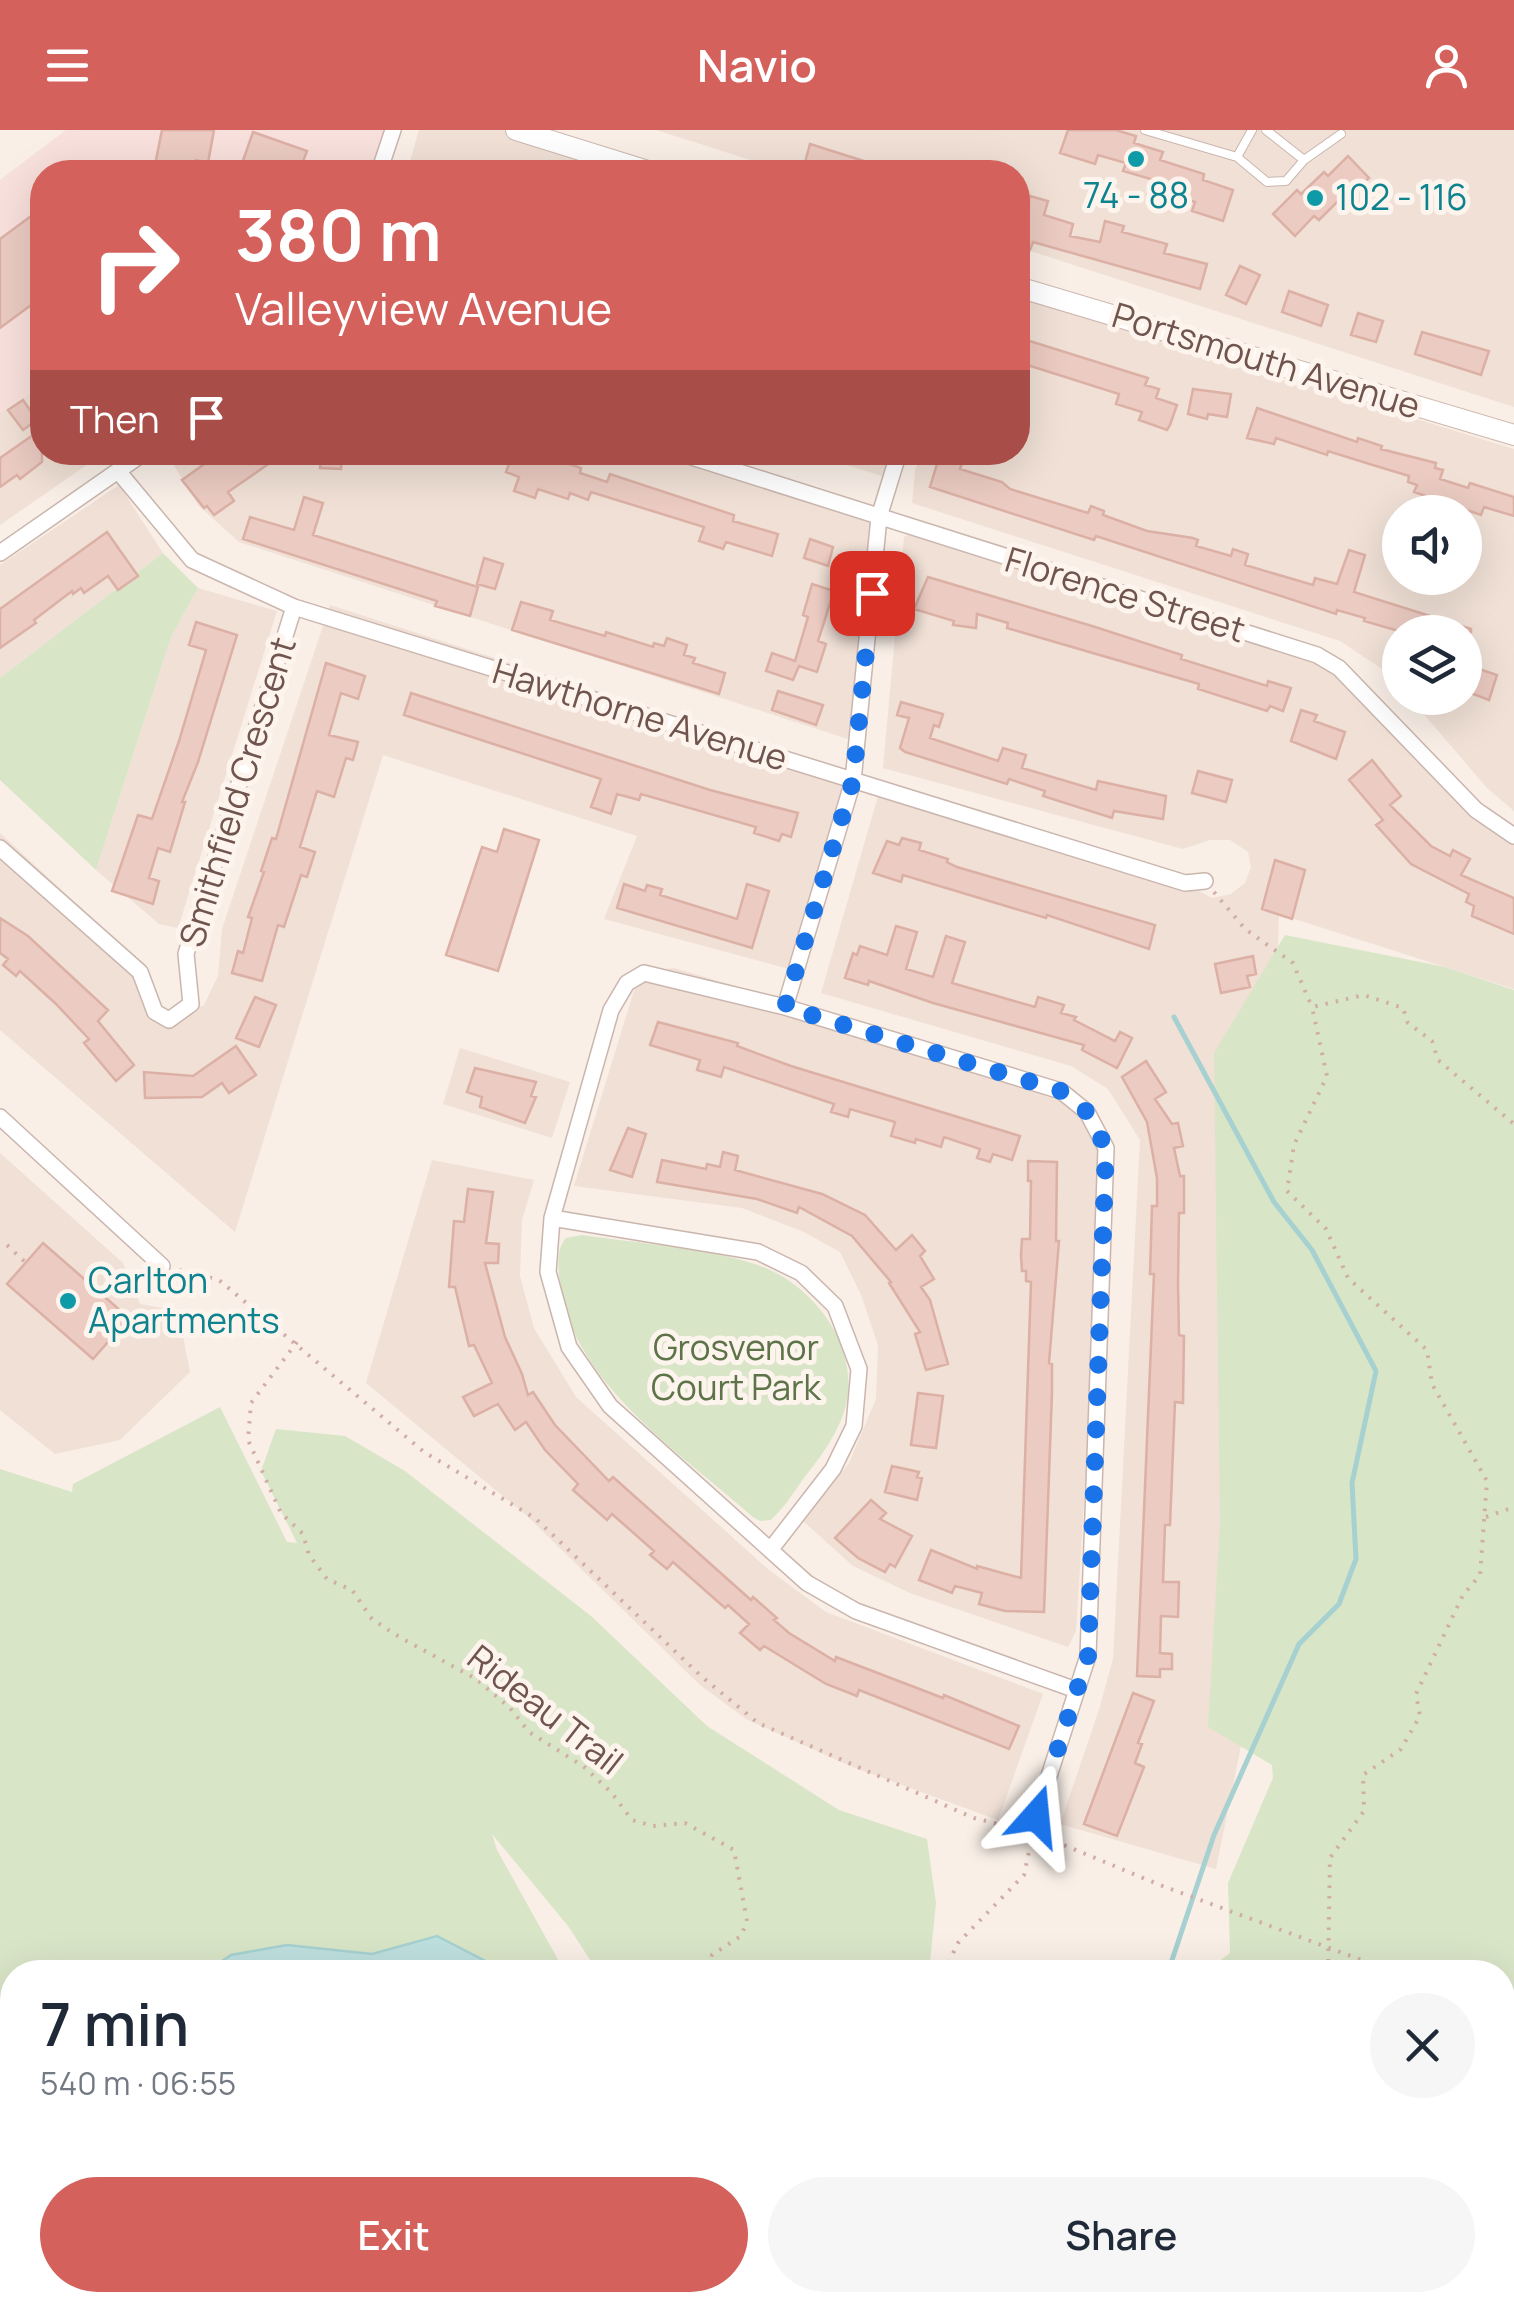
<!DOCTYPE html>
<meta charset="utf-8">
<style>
:root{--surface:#fff;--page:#f6f6f7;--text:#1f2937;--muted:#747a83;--accent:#d4615c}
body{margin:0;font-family:Manrope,sans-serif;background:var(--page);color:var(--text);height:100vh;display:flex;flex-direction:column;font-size:38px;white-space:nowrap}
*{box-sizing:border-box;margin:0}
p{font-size:32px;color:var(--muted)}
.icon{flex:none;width:55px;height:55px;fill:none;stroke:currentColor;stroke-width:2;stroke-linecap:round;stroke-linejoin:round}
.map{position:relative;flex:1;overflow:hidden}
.panel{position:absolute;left:0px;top:1830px;width:1515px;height:352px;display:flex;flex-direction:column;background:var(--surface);border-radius:40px 40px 0 0;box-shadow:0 10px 40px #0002}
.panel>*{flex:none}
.banner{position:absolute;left:30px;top:30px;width:1000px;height:305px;border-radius:40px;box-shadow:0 10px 40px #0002;background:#d4615c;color:#fff;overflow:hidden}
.tools{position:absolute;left:1382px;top:365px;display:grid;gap:20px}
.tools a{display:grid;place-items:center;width:100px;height:100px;border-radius:50%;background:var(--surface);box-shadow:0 10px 40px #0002;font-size:50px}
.pin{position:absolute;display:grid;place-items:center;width:85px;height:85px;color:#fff;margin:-42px;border-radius:20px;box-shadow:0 5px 15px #0006}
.me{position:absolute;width:110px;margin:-55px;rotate:18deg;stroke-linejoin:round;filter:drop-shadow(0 0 8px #0008)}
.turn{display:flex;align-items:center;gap:35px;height:210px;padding:0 40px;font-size:45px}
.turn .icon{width:130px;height:130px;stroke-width:2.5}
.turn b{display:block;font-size:70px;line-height:85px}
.then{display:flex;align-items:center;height:95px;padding:0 40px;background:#0003;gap:20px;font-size:38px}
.round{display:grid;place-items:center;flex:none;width:105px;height:105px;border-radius:52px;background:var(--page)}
.summary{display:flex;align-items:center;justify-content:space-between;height:170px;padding:0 40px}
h1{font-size:60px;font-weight:600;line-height:75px}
.cta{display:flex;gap:20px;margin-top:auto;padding:20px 40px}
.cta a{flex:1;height:115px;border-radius:60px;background:var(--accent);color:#fff;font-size:40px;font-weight:600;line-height:115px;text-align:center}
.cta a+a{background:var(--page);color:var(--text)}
header{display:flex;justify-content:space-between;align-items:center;height:130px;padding:0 40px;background:var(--accent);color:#fff;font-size:45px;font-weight:600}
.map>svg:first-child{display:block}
.residential{fill:#f0e0d6;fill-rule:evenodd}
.commercial{fill:#f8e0dc}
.green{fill:#d9e5c7}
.water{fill:#bee0df;stroke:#a6d1d0;stroke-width:2.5}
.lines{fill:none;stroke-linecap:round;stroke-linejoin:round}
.stream{stroke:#a6d1d0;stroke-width:5}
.building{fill:#ebcbc2;stroke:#dcb0a5;stroke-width:2.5}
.lane-casing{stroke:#cab6ae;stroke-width:10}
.street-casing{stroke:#cab6ae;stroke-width:18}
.secondary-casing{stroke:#ceb7af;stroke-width:22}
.path{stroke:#d0aea5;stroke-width:4;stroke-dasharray:2.5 8;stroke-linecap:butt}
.lane{stroke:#fff;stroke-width:8}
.street{stroke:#fff;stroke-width:15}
.secondary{stroke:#fff;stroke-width:20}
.route{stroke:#1a73e8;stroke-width:18;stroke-dasharray:0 32.4}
.culture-dot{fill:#0f9aa8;stroke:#fdf4ed;stroke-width:4}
.labels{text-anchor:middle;stroke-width:10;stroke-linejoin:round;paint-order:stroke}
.culture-label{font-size:35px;fill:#0d838f;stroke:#fdf4ed;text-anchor:start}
.street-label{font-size:35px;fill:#70554f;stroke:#fdf4ed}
.park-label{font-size:35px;fill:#5d7448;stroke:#fdf4ed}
</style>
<header><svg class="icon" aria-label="menu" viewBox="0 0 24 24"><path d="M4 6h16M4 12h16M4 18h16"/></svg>Navio<svg class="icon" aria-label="person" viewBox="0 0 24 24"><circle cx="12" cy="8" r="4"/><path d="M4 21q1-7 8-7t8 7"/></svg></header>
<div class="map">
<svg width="1514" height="2182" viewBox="0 0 1514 2182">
<rect width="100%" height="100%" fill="#f9efe7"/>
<path class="residential" d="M419 0H512L644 42H407Z
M656 0H1514V277L1018 117V42H788Z
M1018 166 1514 319V681L1487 658 1410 568H1465V502H1400V555L1391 545 1340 511 912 373 915 340 921 323 1018 322ZM1400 382H1465V448H1400Z
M42 255V322L104 323 0 395V283Z
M166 323H708L870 377 881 396 851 610 239 412 199 376Z
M809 323H895L888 348Z
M119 355 163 423 0 548V435Z
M911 404 1325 534 1514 709V859L1279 784 1252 1562 1216 1739 1060 1694 1098 1583 1113 1529 1140 1010 1108 959 1071 936 821 863 880 659 1167 744 1212 768 1231 764 1245 753 1251 737 1248 722 1230 710H1210L1183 719 883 638 904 407Z
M198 458 277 481 178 798 159 794 96 740 171 507Z
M330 475 824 634 842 642 845 662 793 840 604 789 637 706 383 625 235 1102 0 900V703L147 839 157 878 177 887 204 875 218 846 222 799Z
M674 838 1023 941 1074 959 1099 990 1105 1034 1076 1501 1068 1517 910 1463 853 1436 803 1391 849 1333 876 1269 878 1215 862 1167 840 1122 804 1102 742 1078 574 1056 636 854 651 841Z
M460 918 570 952 552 1008 443 974Z
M0 1023 123 1133 140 1174 178 1181 190 1242 120 1310 55 1324 0 1280Z
M432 1030 534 1050 522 1090 520 1146 534 1198 576 1267 769 1440 826 1482 1043 1564 998 1690 850 1636 746 1589 700 1555 527 1386 366 1253Z"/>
<path class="commercial" d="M66 0H384L370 42H42V255L0 283V50Z"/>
<path class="green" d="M163 423 198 458 171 507 96 740 0 650V548Z
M1285 805 1445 837 1514 860V2182H1052L1053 2170H1502V1842H1205L1230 1823 1228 1753 1273 1648 1272 1635 1208 1597 1220 1392 1214 923Z
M582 1105C634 1113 725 1119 770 1140 824 1165 866 1230 841 1290 832 1312 818 1330 804 1348 794 1362 784 1378 771 1390L760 1391 753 1387C681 1323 566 1249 559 1145 558 1131 557 1119 566 1108Z
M220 1277 287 1412 297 1413 261 1341 276 1299 345 1306 405 1341 591 1486 707 1596 839 1680 927 1709 936 1773 929 1842H598L568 1796 492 1704 497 1720 565 1842H502L495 1836 437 1806 372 1824 287 1815 231 1825 206 1842H12V2019L0 2018V1339L72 1362 73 1354Z
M289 2170H576L585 2182H305Z"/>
<path class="water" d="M437 1806 495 1836 502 1842H206L231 1825 287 1815 372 1824Z
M0 2018 12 2019V2135L0 2136Z
M616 2170H905L931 2182H627Z"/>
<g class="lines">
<path class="stream" d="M1168 1842 1214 1705 1299 1514 1339 1474 1356 1429 1352 1353 1376 1241 1312 1120 1274 1072 1174 887"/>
</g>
<path class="building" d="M162 0H214L208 33 196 30 194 42 154 40Z
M1068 0H1116L1136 6 1134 13 1163 22 1160 30 1204 44 1203 50 1233 60 1223 91 1192 81 1195 72 1165 62 1168 54 1123 41 1126 33 1098 25 1095 34 1060 23Z
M253 2 307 21 299 42H239Z
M810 14 889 39V42H823L804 36Z
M1348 26 1369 48 1347 70 1343 66 1319 90 1314 86 1295 106 1273 84 1297 60 1301 64 1324 42 1328 46Z
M1030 66 1048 71 1044 85 1073 94 1070 106 1100 112 1105 91 1124 96 1122 102 1167 114 1164 123 1207 134 1200 159 1033 112 1030 120 1018 116V88L1020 78 1026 80Z
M42 78V167L0 198V109Z
M1240 136 1260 145 1246 174 1226 165Z
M1289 161 1328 175 1321 196 1282 182Z
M1358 183 1383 191 1376 212 1351 205Z
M1422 202 1489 221 1481 245 1415 224Z
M1020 208 1148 248 1145 255 1159 259 1156 268 1177 275 1170 295 1167 300 1139 290 1142 282 1116 274 1119 264 1018 232Z
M1193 259 1231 264 1227 287 1208 284 1207 289 1188 284Z
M23 270 37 290 23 300 8 280Z
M1257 278 1357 312 1358 308 1382 316 1381 319 1436 333 1435 338 1443 340 1440 349 1468 358 1470 353 1514 367V386L1484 377 1481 385 1414 362 1417 355 1408 352 1409 346 1376 336 1328 321 1327 325 1276 308 1274 314 1247 308Z
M36 303 42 312V332L20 349 17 345 0 357V328Z
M221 322H286L228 362 234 371 214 385 207 376 204 378 182 350Z
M322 322H342L341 339 320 338Z
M484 322H537L581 338 580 343 607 352 610 344 734 385 733 391 778 404 772 426 726 412 723 419 699 411 704 397 591 362 588 370 570 363 568 369 538 359 535 368 514 361 519 347 506 342 509 334 483 325Z
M940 324 963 331 960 339 1002 352 1010 359 1088 383 1091 376 1104 381 1103 385 1147 401 1193 408 1198 410 1196 416 1231 426 1233 419 1248 424 1245 435 1313 455 1315 448 1337 454 1349 420 1365 425 1354 462 1471 499V502H1402L1364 491 1365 488 1337 480 1336 484 1096 406 1094 410 930 357Z
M304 367 323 373 313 405 478 457 470 486 435 476 437 471 243 409 250 387 294 400Z
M107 402 138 446 118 460 108 446 84 463 81 458 73 464 72 461 34 490 36 493 0 518V479Z
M810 409 833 417 828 436 804 428Z
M484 428 503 434 495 459 477 454Z
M928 447 1092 496 1182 525 1181 529 1267 556 1268 551 1291 558 1283 581 1270 576 1267 581 1198 559 1199 554 1007 498 1008 493 977 484 976 498 953 495 954 491 914 479Z
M812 454 834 461 818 511 826 514 817 542 799 536 793 550 766 541 772 523 795 531 808 487 803 485Z
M521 472 553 481 550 490 605 506 606 502 653 517 654 513 664 516 667 508 687 515 684 525 695 528 693 533 725 543 719 564 512 500Z
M196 492 237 505 198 632 182 672H185L170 722 158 718 149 748 159 751 153 774 112 761 138 685 152 689 179 611 206 520 189 515Z
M326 533 365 546 358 569 341 563 329 605 358 612 353 630 346 628 334 667 317 661 300 717 315 722 307 747 301 745 284 797 278 795 262 851 232 843 238 821 243 823 252 788 248 787 264 742 261 741 272 708 276 709Z
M1473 537 1497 545 1489 570 1465 561V540L1471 543Z
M778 561 823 575 816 595 772 580Z
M411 563 710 660 798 683 791 707 782 704 779 711 754 703 756 697 641 664 639 670 617 664 611 684 591 677 601 649 404 585Z
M901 572 943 584 939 597 934 595 930 608 998 631 1003 618 1026 625 1022 638 1096 660 1098 651 1166 666 1163 689 1114 681 1112 688 1043 666 1045 661 1009 649 1007 654 905 622 900 618 909 588 897 585Z
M1301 580 1317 585 1314 591 1345 602 1336 629 1291 611Z
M1372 630 1401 666 1390 675 1431 716 1450 726 1453 720 1470 729 1461 745 1514 768V804L1472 786 1474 776 1466 772 1469 764 1411 734 1376 695 1383 690 1349 650Z
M1198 641 1232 650 1226 672 1192 663Z
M504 699 539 710 498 841 446 825 482 717 497 722Z
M902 708 921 713 919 720 948 729 947 732 957 737 1155 795 1149 819 1047 785 1046 788 903 745 901 752 873 743 887 711 899 715Z
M1275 730 1305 740 1292 789 1262 779Z
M624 754 645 761 647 755 662 759 660 765 737 789 747 754 769 761 752 818 617 778Z
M0 788 28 806 108 880 98 891 134 935 116 951 84 913 89 909 56 874 20 841 16 846 3 835 8 829 0 823Z
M896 796 917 802 906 839 933 847 946 806 965 812 952 853 1035 877 1038 867 1064 875 1061 883 1076 887 1074 890 1115 911 1120 902 1132 908 1117 938 1082 920 1084 915 933 873 869 851 868 855 845 848 853 823 857 825 860 816 887 825Z
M1253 826 1256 844 1247 846 1250 857 1221 863 1215 834Z
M255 867 276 875 259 917 236 908Z
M658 892 738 913 737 916 791 936 1020 1006 1012 1030 993 1024 990 1032 977 1028 980 1019 944 1007 941 1017 916 1009 915 1013 891 1006 895 992 850 979 848 987 831 982 834 974 828 972 724 937 721 947 697 940 700 930 650 915Z
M236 916 256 945 229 963 222 953 202 967 145 968 144 942 193 946Z
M1146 931 1166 962 1155 969 1172 994 1178 993 1183 1016 1174 1018 1180 1046H1184V1083H1179L1178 1153 1179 1205 1184 1206 1183 1273 1175 1272 1170 1395H1165L1163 1452H1179L1178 1487 1161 1486 1160 1523 1172 1524V1539H1160V1547L1137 1546 1154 1144H1150L1152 1076H1157V1048L1147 992 1122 947Z
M475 938 536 952 531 966 536 967 525 993 480 977 482 967 467 962Z
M628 998 646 1004 632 1047 610 1040Z
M723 1022 738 1026 735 1040 822 1064 865 1085 896 1120 912 1105 925 1121 920 1126 934 1149 921 1157 930 1170 948 1234 926 1240 915 1204 920 1202 889 1153 891 1152 852 1106 799 1077 797 1083 757 1069 657 1052 662 1030 706 1039 707 1034 720 1037Z
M1028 1031 1057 1032 1056 1111H1059L1049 1233 1052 1234V1262L1044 1482 1005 1481 979 1474 982 1463 955 1456 952 1463 919 1450 931 1420 977 1439V1436L1021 1448 1031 1152 1026 1151V1141H1022L1021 1125 1022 1109H1030L1031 1051H1028Z
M468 1059 493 1062 486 1113 499 1114 498 1133H485L505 1207 522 1244 528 1265 533 1262 555 1295 609 1351 613 1347 751 1470 753 1467 777 1488 774 1490 789 1503 835 1531 836 1527 943 1568 944 1565 1019 1596 1009 1619 859 1560 857 1566 826 1554 764 1516 760 1520 740 1503 749 1494 728 1475 725 1478 673 1432 667 1439 650 1425 654 1421 612 1384 607 1390 573 1360 578 1354 545 1320 526 1292 515 1300 498 1274 474 1286 463 1267 492 1253 474 1215 469 1216 455 1157H449L454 1091 464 1092Z
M43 1113 129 1188 93 1229 7 1154Z
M918 1263 943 1266 936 1318 911 1315Z
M892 1336 919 1342 917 1347 922 1348 917 1370 885 1362Z
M871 1370 886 1383 880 1389 912 1406 895 1437 890 1434 885 1442 858 1428 835 1408Z
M1133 1563 1154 1571 1138 1613 1142 1614 1135 1633 1144 1637 1117 1706 1084 1694Z"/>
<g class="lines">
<defs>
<path id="lane" d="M1145 0 1237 27 1252 0
M1266 0 1304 30
M1237 27 1267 52 1286 51 1304 30 1341 4"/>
<path id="street" d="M379 42 393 0
M676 322 1317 525 1339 538 1476 680 1514 706
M118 341 192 430 294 477 1185 753 1205 751
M0 423 145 322
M0 718 140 842 155 882 169 890 191 874 186 824 294 477
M785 877 853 651 879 387 899 322
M0 987 162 1136
M552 1088 758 1122 801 1143 835 1176 859 1239 854 1296 833 1339 771 1419
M1036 1686 1088 1526 1106 1018 1087 982 1061 961 785 877 644 843 627 853 611 880 552 1088 548 1142 569 1217 610 1276 807 1453 856 1481 1076 1560"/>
<path id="secondary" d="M516 0 651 42
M1018 157 1514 305"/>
</defs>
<use href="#lane" class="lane-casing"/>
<use href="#street" class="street-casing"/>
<use href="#secondary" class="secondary-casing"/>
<path class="path" d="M1214 762 1245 799 1293 833 1312 877
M7 1115 26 1133
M179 1140 219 1150 424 1322 535 1388 701 1546 758 1593 974 1688 1026 1701
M297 1212 251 1273 248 1310 281 1383 303 1404 309 1425 327 1449 352 1460 372 1489 396 1505 476 1549 510 1578 529 1602 583 1636 611 1662 632 1690 653 1696 685 1693 734 1720 747 1791 741 1806 712 1825 709 1842
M1486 1387 1514 1377
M1035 1703 1160 1755 1394 1842
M944 1842 958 1813 1024 1745 1033 1703
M1328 1842 1330 1728 1364 1681 1363 1645 1401 1619 1420 1586 1416 1564 1463 1465 1480 1445 1487 1351 1432 1254 1427 1220 1348 1148 1326 1099 1287 1061 1294 1015 1327 946 1312 877 1364 865 1403 878 1408 893 1432 911 1438 930 1514 994
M1502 1884 1514 1888
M1209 2182 1215 2170"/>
<use href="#lane" class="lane"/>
<use href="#street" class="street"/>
<use href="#secondary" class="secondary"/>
</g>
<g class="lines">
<path class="route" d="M872 463 853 651 785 877 1061 961 1087 982 1106 1018 1088 1526 1036 1686"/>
</g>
<g class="culture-dot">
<circle cx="1136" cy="29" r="10"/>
<circle cx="1315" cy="68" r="10"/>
<circle cx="68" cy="1171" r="10"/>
</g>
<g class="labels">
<g class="culture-label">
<text x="1136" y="78" text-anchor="middle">74 - 88</text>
<text x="1335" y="80">102 - 116</text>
<text x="88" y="1163">Carlton<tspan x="88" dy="40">Apartments</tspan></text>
</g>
<g class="street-label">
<text transform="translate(1266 231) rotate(17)" y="12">Portsmouth Avenue</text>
<text transform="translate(1125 465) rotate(17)" y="12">Florence Street</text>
<text transform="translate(640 585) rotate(17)" y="12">Hawthorne Avenue</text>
<text transform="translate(238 662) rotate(-73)" y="12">Smithfield Crescent</text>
<text transform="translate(545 1580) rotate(38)" y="12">Rideau Trail</text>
</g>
<g class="park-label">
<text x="736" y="1230">Grosvenor<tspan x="736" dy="40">Court Park</tspan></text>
</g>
</g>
</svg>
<div class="tools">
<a><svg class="icon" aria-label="sound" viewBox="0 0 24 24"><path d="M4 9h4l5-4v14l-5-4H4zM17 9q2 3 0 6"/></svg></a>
<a><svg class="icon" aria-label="layers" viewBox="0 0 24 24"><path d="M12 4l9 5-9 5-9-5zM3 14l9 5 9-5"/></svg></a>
</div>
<div class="pin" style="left:872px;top:463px;background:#d93025"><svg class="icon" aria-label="arrive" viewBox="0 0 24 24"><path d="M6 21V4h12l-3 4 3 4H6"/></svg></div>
<svg class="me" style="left:1036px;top:1686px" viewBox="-20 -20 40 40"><path d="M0-17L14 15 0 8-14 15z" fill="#1a73e8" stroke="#fff" stroke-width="4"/></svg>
<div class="banner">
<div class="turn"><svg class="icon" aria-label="right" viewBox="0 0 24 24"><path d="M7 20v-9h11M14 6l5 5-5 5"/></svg><div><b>380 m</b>Valleyview Avenue</div></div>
<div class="then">Then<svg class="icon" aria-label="arrive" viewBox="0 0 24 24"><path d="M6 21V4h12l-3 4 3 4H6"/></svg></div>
</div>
<section class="panel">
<div class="summary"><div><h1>7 min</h1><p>540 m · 06:55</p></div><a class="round"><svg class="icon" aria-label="close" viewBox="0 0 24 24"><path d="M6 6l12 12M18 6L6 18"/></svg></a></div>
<div class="cta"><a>Exit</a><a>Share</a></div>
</section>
</div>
